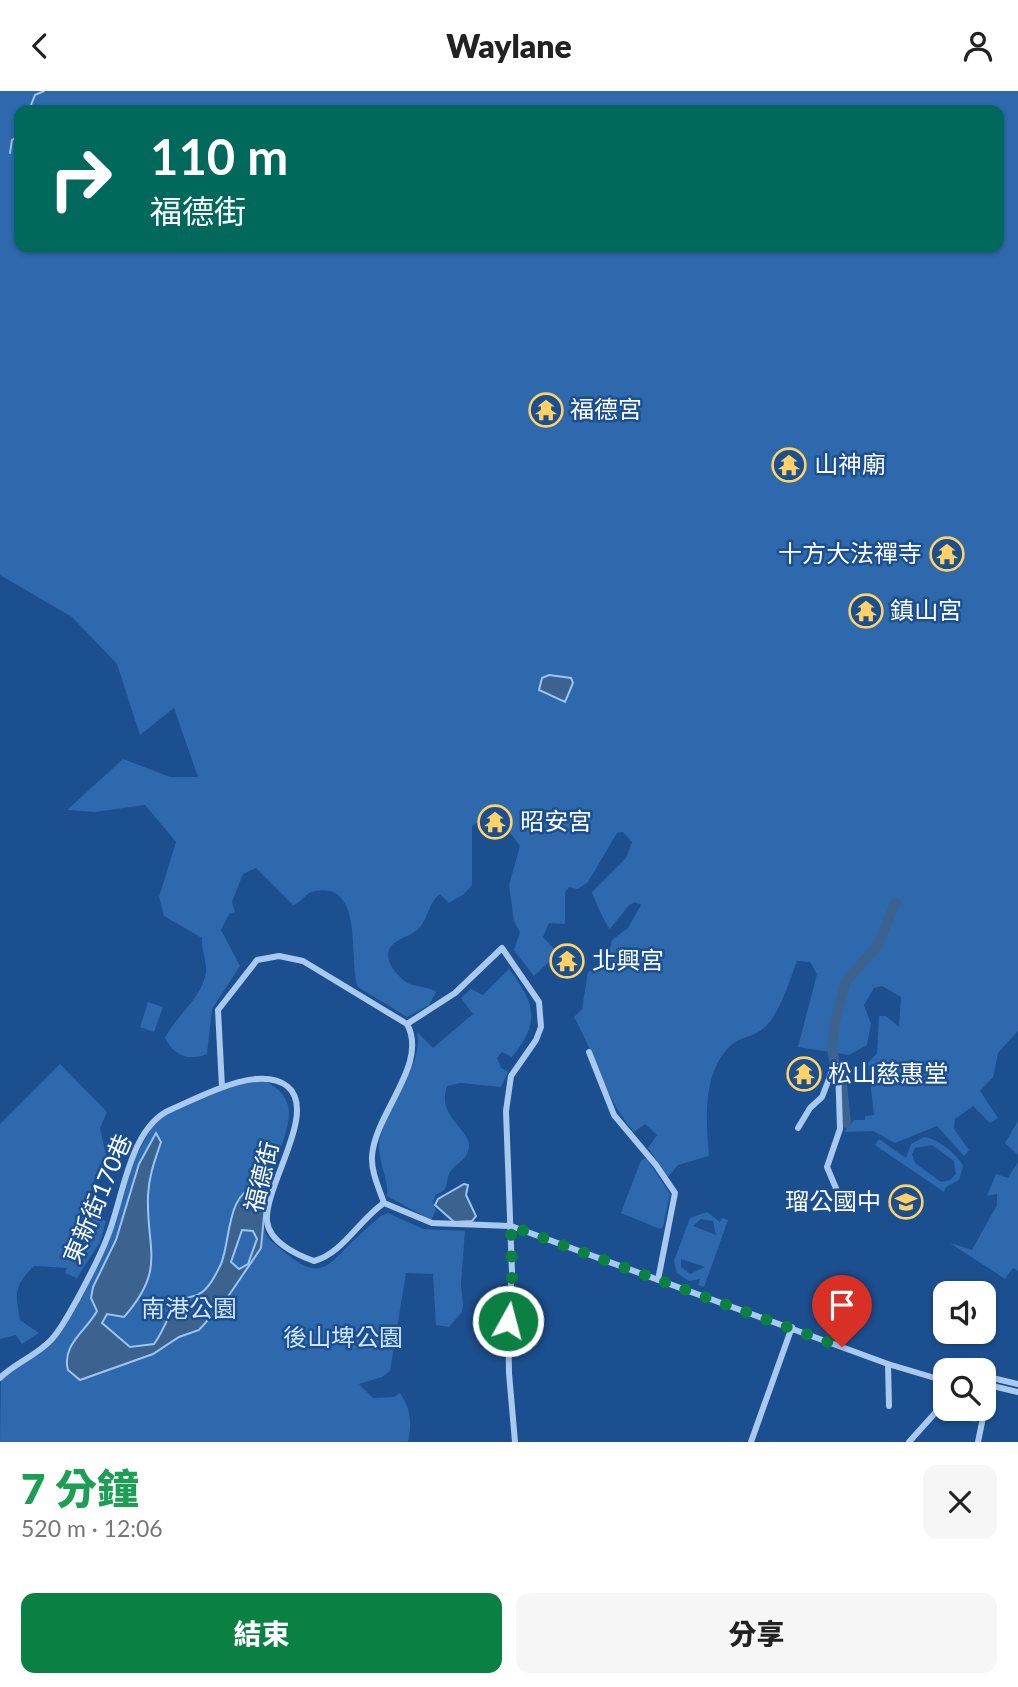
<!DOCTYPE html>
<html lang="zh-TW">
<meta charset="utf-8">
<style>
:root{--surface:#fff;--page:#f6f6f6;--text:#222;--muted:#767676;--accent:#0b8043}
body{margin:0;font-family:Lato,"Noto Sans TC",sans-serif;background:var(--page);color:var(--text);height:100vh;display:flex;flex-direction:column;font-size:26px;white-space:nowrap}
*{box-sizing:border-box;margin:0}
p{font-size:23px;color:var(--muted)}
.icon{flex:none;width:38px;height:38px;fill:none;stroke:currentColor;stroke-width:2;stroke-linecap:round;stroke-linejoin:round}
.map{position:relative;height:1351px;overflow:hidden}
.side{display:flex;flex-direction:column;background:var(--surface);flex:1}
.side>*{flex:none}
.top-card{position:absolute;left:14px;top:14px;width:990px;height:147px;border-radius:14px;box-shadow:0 2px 5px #0004;background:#00695c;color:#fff;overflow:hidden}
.fabs{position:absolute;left:933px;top:1190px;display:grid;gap:14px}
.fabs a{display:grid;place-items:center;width:63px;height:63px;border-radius:14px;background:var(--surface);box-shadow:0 2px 5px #0004;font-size:35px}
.pin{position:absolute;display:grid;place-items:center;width:60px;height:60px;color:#fff;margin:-72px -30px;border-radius:50% 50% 50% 0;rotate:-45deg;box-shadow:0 0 7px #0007}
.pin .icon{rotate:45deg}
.me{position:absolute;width:77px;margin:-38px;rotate:7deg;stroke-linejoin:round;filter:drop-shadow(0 0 5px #0008)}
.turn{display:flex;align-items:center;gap:24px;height:147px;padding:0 21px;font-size:32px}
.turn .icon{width:91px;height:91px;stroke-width:2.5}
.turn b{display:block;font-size:49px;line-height:60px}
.round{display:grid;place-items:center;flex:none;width:74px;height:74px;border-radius:14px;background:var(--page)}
.overview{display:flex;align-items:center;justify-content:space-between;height:119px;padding:0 21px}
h1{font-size:42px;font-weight:800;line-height:52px;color:#1e9e55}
.primary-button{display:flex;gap:14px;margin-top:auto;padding:14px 21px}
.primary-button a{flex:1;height:80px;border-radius:14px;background:var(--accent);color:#fff;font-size:28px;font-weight:800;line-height:80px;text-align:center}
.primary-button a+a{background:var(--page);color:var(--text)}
header{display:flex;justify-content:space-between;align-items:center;height:91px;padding:0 21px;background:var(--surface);font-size:32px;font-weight:800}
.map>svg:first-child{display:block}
.green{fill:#2e69ad;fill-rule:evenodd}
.water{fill:#3c6290;stroke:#9cc4f0;stroke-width:2;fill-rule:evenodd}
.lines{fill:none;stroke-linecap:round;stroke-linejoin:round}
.stream{stroke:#9cc4f0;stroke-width:2}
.river{stroke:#3c6290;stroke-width:10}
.minor{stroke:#a9c9ee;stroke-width:6}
.route{stroke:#0b8043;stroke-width:12;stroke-dasharray:0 21.6}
.labels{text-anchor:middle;stroke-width:5;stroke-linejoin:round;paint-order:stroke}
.poi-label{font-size:24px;fill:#fff;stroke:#1b4f8f;text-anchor:start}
.street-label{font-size:24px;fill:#fff;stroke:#1b4f8f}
.park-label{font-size:24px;fill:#cfe3fa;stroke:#1b4f8f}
</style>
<header><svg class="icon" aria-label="back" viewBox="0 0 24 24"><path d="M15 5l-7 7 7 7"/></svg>Waylane<svg class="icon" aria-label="person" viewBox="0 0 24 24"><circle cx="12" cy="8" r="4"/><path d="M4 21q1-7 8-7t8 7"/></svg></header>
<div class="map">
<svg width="1018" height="1351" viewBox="0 0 1018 1351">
<rect width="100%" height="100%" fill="#1b4f8f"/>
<path class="green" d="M0 0H1018V940L998 962 993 986 980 1000 998 1027 990 1032 973 1015 955 1028 954 1038 969 1059 964 1065 937 1035 895 1052 873 1040 844 1041 854 1029H865V1025L874 1024 868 972 877 962 879 925H886L899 936 901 906 882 895 874 897 864 914 871 933 867 954 849 964 798 956 817 883 810 871 797 870C789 890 782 917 767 934 757 946 741 945 730 955 702 982 706 1031 709 1065L678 1074 668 1086 648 1057 657 1044 645 1033 634 1041C606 1010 595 963 574 926L582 918 588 881 608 866 612 849 628 837 641 814 635 811 629 814 610 838C606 834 593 806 592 801L626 767 632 751 623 741 617 742 588 791 578 798 569 796 565 801V833L549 832 543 846 555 859 552 868 534 885 514 859 520 841 514 830 509 794 520 755 505 735 507 720 502 715 472 735V794L464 803 449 812 440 803C428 812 428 830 417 839 410 845 399 847 393 853 379 866 398 887 410 893 419 897 428 895 436 901L429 914 407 926 358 896C348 870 365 790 315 800 304 802 302 812 293 814L256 777 243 783 232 811 235 821 229 823 221 839 240 875 212 918 207 963C188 971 174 964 165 947 175 926 203 906 206 881 207 870 201 858 202 847L164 825 159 806 176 751 145 714 95 721 67 719 123 668 170 686H198L174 617 140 644 117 573 72 526 0 484ZM19 19H999V156H19Z
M509 878C535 912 541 931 512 966L502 961 497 967 501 977 508 981 501 996 460 992 447 995C435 1030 479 1040 467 1063 463 1071 453 1074 449 1083 445 1094 449 1100 436 1103L433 1111 436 1119 431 1129 387 1105C389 1086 375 1065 380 1047 385 1030 393 1012 400 996 410 976 421 966 417 941L433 957 473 923 461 907 471 898 483 904Z
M148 911 163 916 154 941 140 936Z
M60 973 107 1021 100 1037 106 1064C93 1080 94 1101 83 1118L106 1130 100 1151 77 1187 65 1182 67 1177 34 1175C14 1195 15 1202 20 1229L39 1242 22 1253 16 1244 0 1248V1033Z
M265 990C277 996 289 1006 289 1022 289 1055 245 1122 271 1150 277 1156 285 1161 292 1167 320 1188 329 1174 349 1154 359 1144 370 1134 381 1125L388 1122 423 1138 465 1140 461 1193 463 1214 462 1221 449 1236 436 1234 433 1183 406 1182 390 1280 382 1286 359 1293 373 1307 394 1306 400 1302C411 1318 412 1333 408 1351H0L1 1288 49 1254 103 1157 133 1069 159 1025C194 1011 227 992 265 990Z
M1018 1030V1064L1005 1052Z
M924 1046C938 1048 956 1062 963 1075L959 1089 946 1096 944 1101 875 1054 879 1048 906 1067 911 1053ZM932 1054 954 1070 956 1083 950 1089 941 1091 915 1072 912 1063 915 1057Z
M646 1067 670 1103 663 1136 660 1138 621 1122 641 1069Z
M1018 1071V1180L1013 1177 1005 1188 950 1152 972 1159 997 1114V1103L987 1105 996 1083 1008 1087Z
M707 1121 720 1131 722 1127 728 1129 704 1196 698 1194 700 1188 689 1190 677 1182 674 1170 690 1127ZM701 1128 713 1130 716 1144 693 1135ZM681 1168 705 1176 690 1183 681 1176Z
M950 1318H981L977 1332 944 1324Z"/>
<path class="water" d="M549 584 571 587 573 592 565 611 539 599 542 587Z
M156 1042 161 1051C155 1069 149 1084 148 1104 146 1159 167 1177 124 1226L107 1223 102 1232 130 1256 154 1253C164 1240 168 1222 179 1211 185 1205 192 1207 199 1203 209 1198 216 1183 221 1173 231 1149 226 1101 258 1095L266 1103 261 1157 225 1210 199 1239 179 1246 153 1263 80 1289 68 1279C61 1254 87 1239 97 1220L91 1207 93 1196 116 1149 139 1073ZM242 1139 253 1140 257 1148 248 1173 239 1178 231 1171Z
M464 1093 468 1094 466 1104 476 1125 472 1130 454 1131 435 1114 438 1108Z"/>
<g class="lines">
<path class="stream" d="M29 19 35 4 44 0
M10 62 12 49 19 45"/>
<path class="river" d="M835 973 832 958 835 930 846 890 877 855 896 811
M842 994 846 1032"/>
<path class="minor" d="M407 933 455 902 502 857 539 911 541 936 536 949 511 985 506 1020 512 1181 508 1230 509 1282 515 1351
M589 961 614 1024 656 1074 675 1102 658 1189
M222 996 218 919 257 869 279 865 303 870 407 933C429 973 375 1022 372 1065 371 1081 379 1097 384 1112
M798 1037 810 1017 822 1006 834 975H838L840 1038 827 1076 838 1102
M384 1112 432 1132 511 1135 888 1273 945 1290
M888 1273 889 1315
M984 1285 1018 1293
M0 1287C15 1272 36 1265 51 1249 65 1235 99 1168 107 1147 123 1109 129 1035 172 1018 200 1006 259 973 287 995 319 1020 264 1095 267 1130 269 1151 297 1164 314 1170 342 1163 360 1128 384 1112
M984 1293 1018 1301
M751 1351 792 1236
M909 1351 945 1311
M978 1351 991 1287"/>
</g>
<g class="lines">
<path class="route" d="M508 1230 512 1190 511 1135 842 1256"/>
</g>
<defs>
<symbol id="temple-ring" viewBox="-11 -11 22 22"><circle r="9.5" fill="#1b4f8f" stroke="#ffd166" stroke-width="1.5"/><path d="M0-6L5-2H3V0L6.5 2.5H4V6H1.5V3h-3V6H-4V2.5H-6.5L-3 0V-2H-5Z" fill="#ffd166"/></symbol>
<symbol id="school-ring" viewBox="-11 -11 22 22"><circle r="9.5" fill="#1b4f8f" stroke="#ffd166" stroke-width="1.5"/><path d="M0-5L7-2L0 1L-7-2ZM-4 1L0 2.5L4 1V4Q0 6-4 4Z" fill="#ffd166"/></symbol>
</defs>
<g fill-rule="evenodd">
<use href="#temple-ring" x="527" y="300" width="38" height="38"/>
<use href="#temple-ring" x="770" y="355" width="38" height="38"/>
<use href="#temple-ring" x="928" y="444" width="38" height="38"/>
<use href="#temple-ring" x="847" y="501" width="38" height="38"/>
<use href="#temple-ring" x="476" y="712" width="38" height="38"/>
<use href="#temple-ring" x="548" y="851" width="38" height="38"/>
<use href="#temple-ring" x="785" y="964" width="38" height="38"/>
<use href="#school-ring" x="887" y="1092" width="38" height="38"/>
</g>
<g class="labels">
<g class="poi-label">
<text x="570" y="327">福德宮</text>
<text x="814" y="382">山神廟</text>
<text x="922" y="471" text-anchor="end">十方大法禪寺</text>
<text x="890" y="528">鎮山宮</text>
<text x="520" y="739">昭安宮</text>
<text x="592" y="878">北興宮</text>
<text x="828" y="991">松山慈惠堂</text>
<text x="881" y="1119" text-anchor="end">瑠公國中</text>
</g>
<g class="street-label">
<text transform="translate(262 1086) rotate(-76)" y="8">福德街</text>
<text transform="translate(98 1108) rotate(-67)" y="8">東新街170巷</text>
</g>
<g class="park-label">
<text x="189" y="1226">南港公園</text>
<text x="343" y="1255">後山埤公園</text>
</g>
</g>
</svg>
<div class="fabs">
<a><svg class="icon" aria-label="sound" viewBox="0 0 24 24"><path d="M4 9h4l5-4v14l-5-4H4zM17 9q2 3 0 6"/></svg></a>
<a><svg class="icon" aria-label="search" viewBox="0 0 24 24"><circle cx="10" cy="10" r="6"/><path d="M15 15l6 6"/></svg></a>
</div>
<div class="pin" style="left:842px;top:1256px;background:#d93025"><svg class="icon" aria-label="arrive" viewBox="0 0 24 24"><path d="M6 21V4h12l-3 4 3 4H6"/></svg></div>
<svg class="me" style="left:508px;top:1230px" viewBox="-20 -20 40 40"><circle r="17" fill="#0b8043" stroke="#fff" stroke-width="3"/><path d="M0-11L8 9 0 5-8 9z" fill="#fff"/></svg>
<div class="top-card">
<div class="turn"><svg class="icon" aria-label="right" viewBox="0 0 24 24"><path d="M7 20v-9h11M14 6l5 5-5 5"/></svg><div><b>110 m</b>福德街</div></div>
</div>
</div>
<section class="side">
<div class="overview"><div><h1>7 分鐘</h1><p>520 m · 12:06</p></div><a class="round"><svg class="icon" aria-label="close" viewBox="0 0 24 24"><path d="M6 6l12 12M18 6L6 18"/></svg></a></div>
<div class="primary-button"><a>結束</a><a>分享</a></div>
</section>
